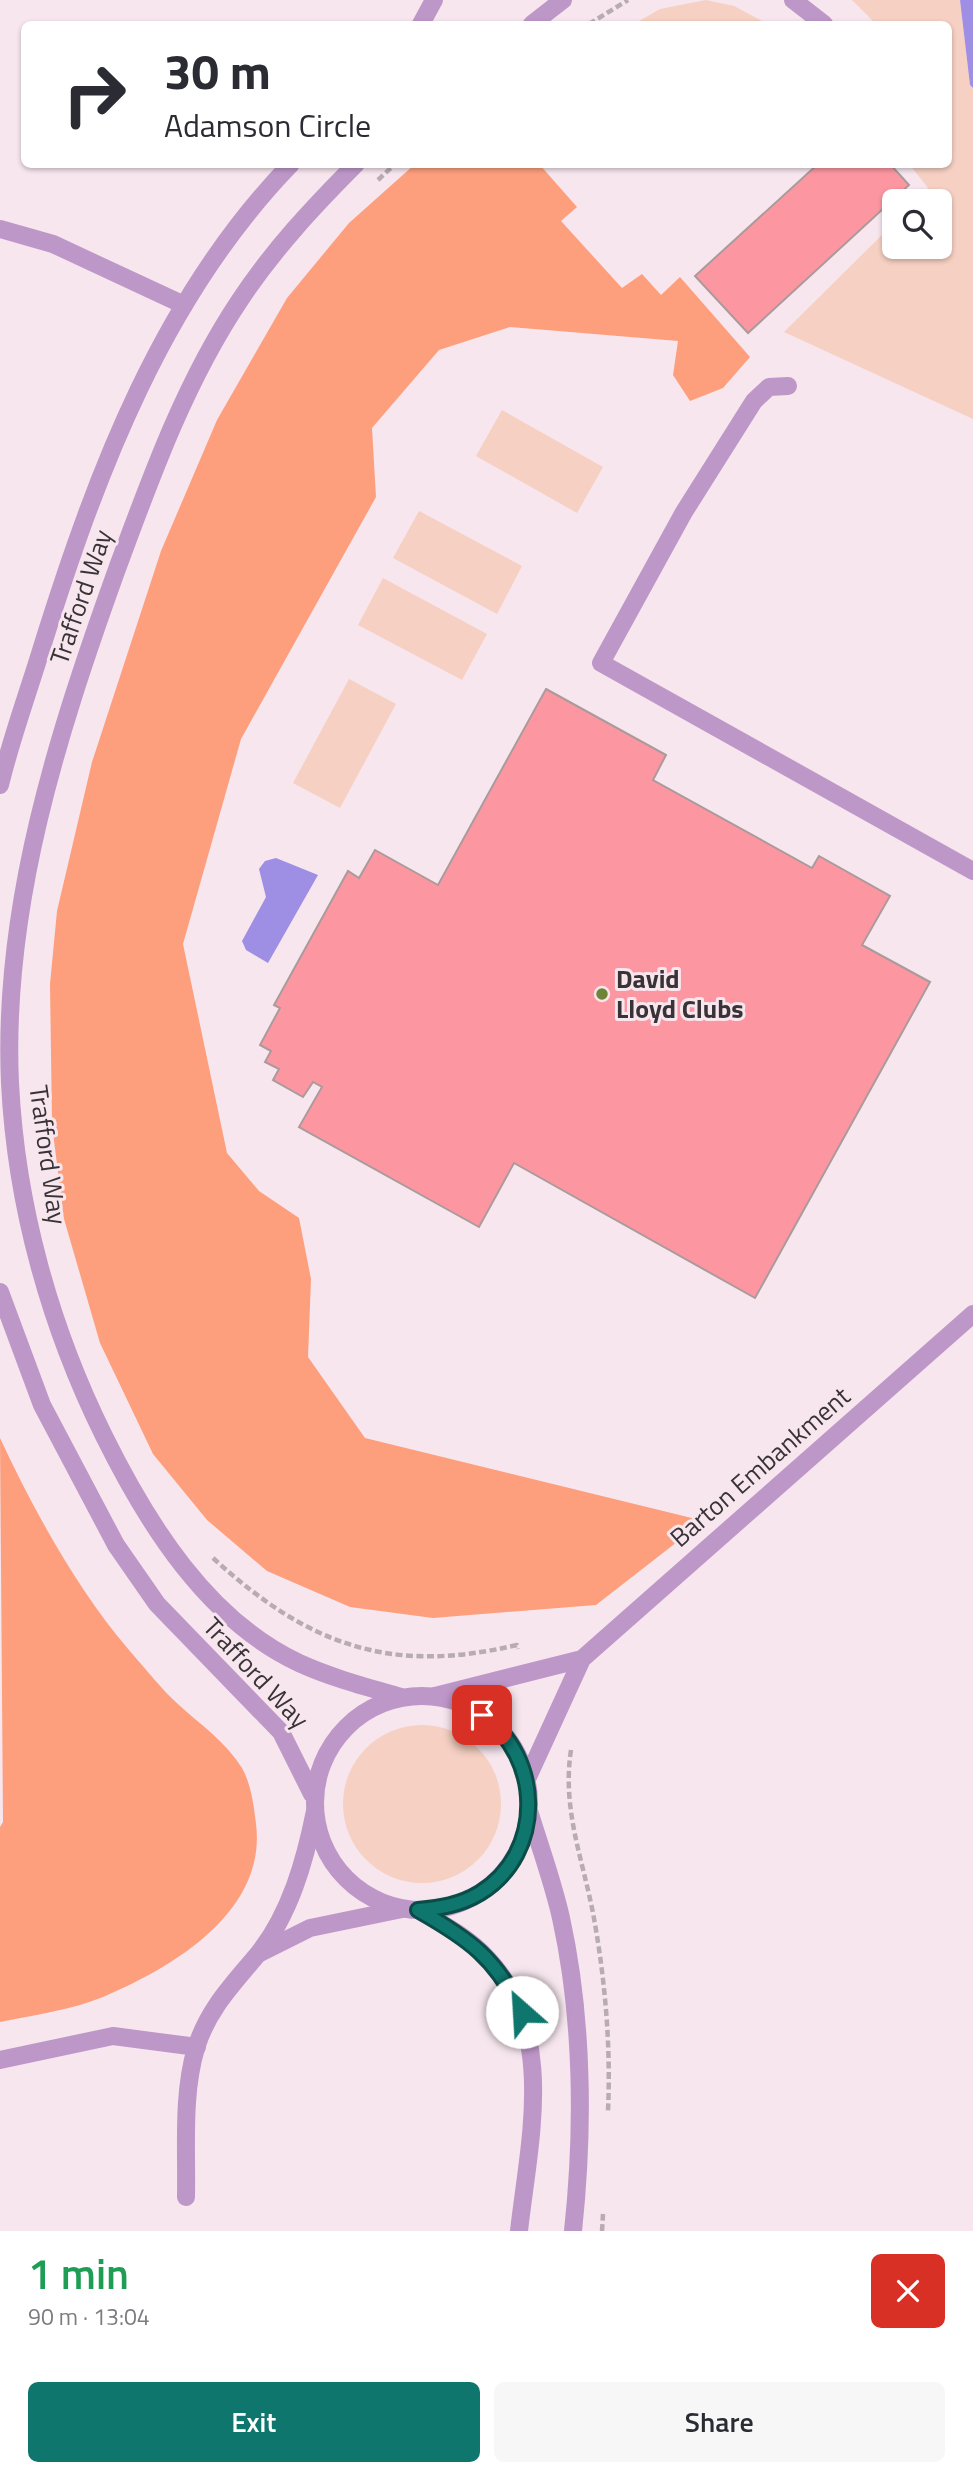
<!DOCTYPE html>
<meta charset="utf-8">
<style>
:root{--surface:#fff;--page:#f7f7f7;--text:#2b2b33;--muted:#7c7c81;--accent:#0f766e}
body{margin:0;font-family:"Titillium Web",sans-serif;background:var(--page);color:var(--text);height:100vh;display:flex;flex-direction:column;font-size:26px;white-space:nowrap}
*{box-sizing:border-box;margin:0}
p{font-size:23px;color:var(--muted)}
.icon{flex:none;width:38px;height:38px;fill:none;stroke:currentColor;stroke-width:2;stroke-linecap:round;stroke-linejoin:round}
.map{position:relative;height:2231px;overflow:hidden}
.drawer{display:flex;flex-direction:column;background:var(--surface);flex:1}
.drawer>*{flex:none}
.top-card{position:absolute;left:21px;top:21px;width:931px;height:147px;border-radius:10px;box-shadow:0 2px 5px #0004;background:#fff;color:var(--text);overflow:hidden}
.tools{position:absolute;left:882px;top:189px;display:grid;gap:14px}
.tools a{display:grid;place-items:center;width:70px;height:70px;border-radius:10px;background:var(--surface);box-shadow:0 2px 5px #0004;font-size:35px}
.pin{position:absolute;display:grid;place-items:center;width:60px;height:60px;color:#fff;margin:-30px;border-radius:14px;box-shadow:0 4px 10px #0006}
.me{position:absolute;width:77px;margin:-38px;rotate:334deg;stroke-linejoin:round;filter:drop-shadow(0 0 5px #0008)}
.turn{display:flex;align-items:center;gap:24px;height:147px;padding:0 28px;font-size:32px}
.turn .icon{width:91px;height:91px;stroke-width:2.5}
.turn b{display:block;font-size:49px;line-height:60px}
.round{display:grid;place-items:center;flex:none;width:74px;height:74px;border-radius:10px;background:var(--page)}
.summary{display:flex;align-items:center;justify-content:space-between;height:119px;padding:0 28px}
h1{font-size:42px;font-weight:600;line-height:52px;color:#1e9e55}
.primary-button{display:flex;gap:14px;margin-top:auto;padding:14px 28px}
.primary-button a{flex:1;height:80px;border-radius:10px;background:var(--accent);color:#fff;font-size:28px;font-weight:600;line-height:80px;text-align:center}
.primary-button a+a{background:var(--page);color:var(--text)}
.map>svg:first-child{display:block}
.green{fill:#f6d0c2}
.forest{fill:#fd9f7d}
.water{fill:#9f8fe4}
.building{fill:#fc97a2;stroke:#ab9a9b;stroke-width:2}
.lines{fill:none;stroke-linecap:round;stroke-linejoin:round}
.path{stroke:#b8abb1;stroke-width:4.5;stroke-dasharray:7 3.5;stroke-linecap:butt}
.service{stroke:#be97c9;stroke-width:18}
.minor{stroke:#be97c9;stroke-width:18}
.tertiary{stroke:#be97c9;stroke-width:18}
.route-casing{stroke:#0a4d48;stroke-width:18}
.route{stroke:#0f766e;stroke-width:12}
.poi-dot{fill:#6e8436;stroke:#f7e6ee;stroke-width:2.5}
.labels{text-anchor:middle;stroke-width:6;stroke-linejoin:round;paint-order:stroke}
.street-label{font-size:26px;fill:#393336;stroke:#f7e6ee}
.poi-label{font-size:26px;font-weight:bold;fill:#393336;stroke:#f7e6ee;text-anchor:start}
</style>
<div class="map">
<svg width="973" height="2231" viewBox="0 0 973 2231">
<rect width="100%" height="100%" fill="#f7e6ee"/>
<path class="green" d="M706 0 734 6 768 24H634L660 9Z
M852 0H960L970 85 973 88V419L784 332 894 223V247H940V201H916L928 188 910 165 948 164V24H876Z
M502 410 603 467 577 513 476 456Z
M419 511 522 566 497 614 393 558Z
M383 578 487 634 462 680 358 625Z
M349 679 396 704 340 808 293 783Z
M343 1804a79 79 0 1 1 158 0a79 79 0 1 1-158 0Z"/>
<path class="forest" d="M414 165H540L577 207 561 221 622 288 642 274 661 295 680 277 750 357 723 388 690 401 673 375 678 341 510 327 439 350 372 428 376 497 241 739 183 944 227 1153 259 1191 299 1218 311 1279 308 1357 365 1438 704 1521 596 1605 433 1618 350 1607 267 1571 207 1520 153 1454 100 1343 64 1219 52 1125 50 984 57 911 92 762 161 551 217 420 287 298 349 223Z
M0 1438C33 1509 78 1591 129 1650 145 1668 161 1689 179 1705 201 1725 226 1742 242 1768 251 1784 254 1806 256 1824 267 1912 172 1968 103 1997 71 2010 34 2015 0 2022V1827L3 1822Z"/>
<path class="water" d="M960 0H973V88L970 85Z
M276 858 318 875 268 963 246 950 242 941 266 897 259 869 265 861Z"/>
<path class="building" d="M818 164H890L909 185 748 333 695 276Z
M546 689 666 755 653 780 812 868 819 856 890 896 862 945 930 982 755 1298 514 1163 479 1227 299 1127 322 1087 313 1082 303 1097 273 1080 279 1069 265 1062 271 1051 260 1045 280 1008 274 1005 348 871 359 878 375 850 438 885Z"/>
<g class="lines">
<path class="path" d="M589 24 628 0
M378 180 395 164
M213 1558C308 1645 389 1675 517 1645L518 1649
M571 1750C562 1808 582 1857 593 1913 605 1978 611 2045 608 2111
M602 2231 603 2214"/>
<path class="service" d="M788 386 769 387 754 401 684 512 601 663 973 871"/>
<path class="minor" d="M793 0 824 24
M0 229 53 244 184 305
M435 1696 582 1659
M527 1779 582 1659 973 1314
M258 1954 310 1928 402 1909
M0 2060 113 2036 197 2047
M186 2197C187 2148 182 2095 196 2048 208 2009 233 1984 258 1954 290 1914 305 1861 315 1811"/>
<path class="tertiary" d="M421 24 434 0
M532 24 563 0
M356 164C314 206 273 250 240 300 185 382 151 477 117 569 58 733 2 906 10 1083 16 1205 50 1327 104 1436 147 1523 207 1620 299 1663 332 1678 367 1687 401 1697
M0 785C11 739 28 693 42 647 96 474 162 297 291 164
M0 1292 42 1405 116 1545 157 1604 281 1732 312 1794H315
M315 1803a107 107 0 1 1 214 0a107 107 0 1 1-214 0Z
M529 1811C540 1847 553 1882 561 1918 583 2018 584 2129 573 2231
M418 1910C443 1924 469 1938 488 1959 557 2033 529 2141 519 2231"/>
</g>
<g class="lines">
<defs>
<path id="route" d="M482 1715C543 1757 545 1853 480 1893 460 1905 440 1908 418 1910 469 1939 496 1958 522 2012"/>
</defs>
<use href="#route" class="route-casing"/>
<use href="#route" class="route"/>
</g>
<circle class="poi-dot" cx="602" cy="994" r="7"/>
<g class="labels">
<g class="street-label">
<text transform="translate(81 597) rotate(-71)" y="9">Trafford Way</text>
<text transform="translate(48 1155) rotate(82)" y="9">Trafford Way</text>
<text transform="translate(760 1467) rotate(-41)" y="9">Barton Embankment</text>
<text transform="translate(256 1673) rotate(47)" y="9">Trafford Way</text>
</g>
<g class="poi-label">
<text x="616" y="988">David<tspan x="616" dy="30">Lloyd Clubs</tspan></text>
</g>
</g>
</svg>
<div class="tools">
<a><svg class="icon" aria-label="search" viewBox="0 0 24 24"><circle cx="10" cy="10" r="6"/><path d="M15 15l6 6"/></svg></a>
</div>
<div class="pin" style="left:482px;top:1715px;background:#d93025"><svg class="icon" aria-label="arrive" viewBox="0 0 24 24"><path d="M6 21V4h12l-3 4 3 4H6"/></svg></div>
<svg class="me" style="left:522px;top:2012px" viewBox="-20 -20 40 40"><circle r="19" fill="#fff"/><path d="M0-13L10 11 0 6-10 11z" fill="#0f766e"/></svg>
<div class="top-card">
<div class="turn"><svg class="icon" aria-label="right" viewBox="0 0 24 24"><path d="M7 20v-9h11M14 6l5 5-5 5"/></svg><div><b>30 m</b>Adamson Circle</div></div>
</div>
</div>
<section class="drawer">
<div class="summary"><div><h1>1 min</h1><p>90 m · 13:04</p></div><a class="round" style="background:#d93025;color:#fff"><svg class="icon" aria-label="close" viewBox="0 0 24 24"><path d="M6 6l12 12M18 6L6 18"/></svg></a></div>
<div class="primary-button"><a>Exit</a><a>Share</a></div>
</section>
